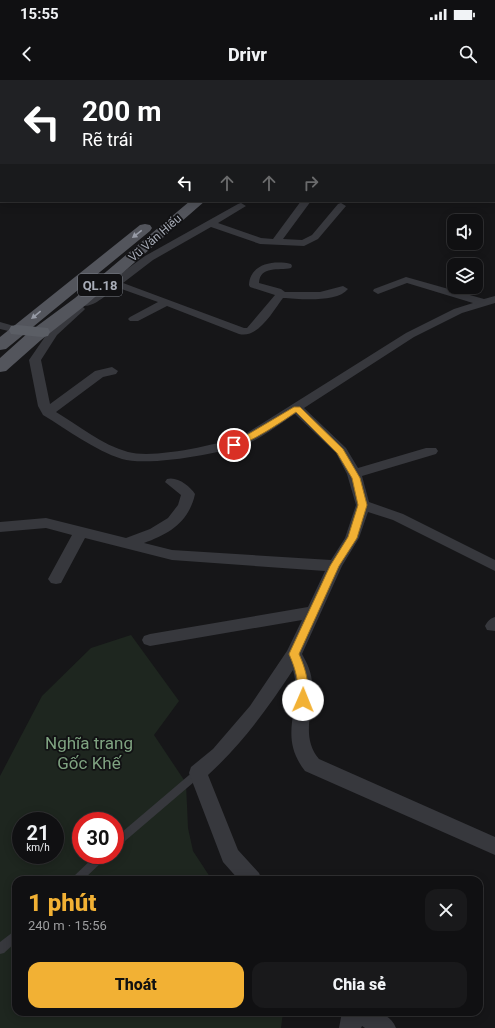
<!DOCTYPE html>
<html lang="vi">
<meta charset="utf-8">
<style>
:root{--surface:#101012;--page:#19191b;--text:#f1f3f6;--muted:#9c9d9f;--line:#303032;--accent:#f2b134}
body{margin:0;font-family:Roboto,sans-serif;background:var(--page);color:var(--text);height:100vh;display:flex;flex-direction:column;font-size:15px;white-space:nowrap}
*{box-sizing:border-box;margin:0}
p{font-size:13px;color:var(--muted)}
.icon{flex:none;width:22px;height:22px;fill:none;stroke:currentColor;stroke-width:2;stroke-linecap:round;stroke-linejoin:round}
.map{position:relative;flex:1;overflow:hidden}
.drawer{position:absolute;left:12px;top:796px;width:471px;height:140px;display:flex;flex-direction:column;background:var(--surface);border-radius:12px;box-shadow:0 2px 10px #0003,0 0 0 1px var(--line)}
.drawer>*{flex:none}
.guide{position:absolute;left:0px;top:0px;width:495px;height:122px;box-shadow:0 2px 10px #0003,0 0 0 1px var(--line);background:#202124;color:#fff;overflow:hidden}
.fabs{position:absolute;left:447px;top:134px;display:grid;gap:8px}
.fabs a{display:grid;place-items:center;width:36px;height:36px;border-radius:8px;background:var(--surface);box-shadow:0 2px 10px #0003,0 0 0 1px var(--line);font-size:20px}
.speed{position:absolute;left:12px;top:732px;display:flex;gap:8px;font-size:20px;font-weight:700;text-align:center}
.speed>*{display:grid;place-content:center;width:52px;height:52px;border-radius:50%;background:var(--surface);box-shadow:0 2px 10px #0003,0 0 0 1px var(--line);line-height:1}
.speed small{font-size:10px;font-weight:400}
.speed .limit{border:6px solid #d22;background:#fff;color:#111}
.pin{position:absolute;display:grid;place-items:center;width:34px;height:34px;color:#fff;margin:-17px;border:2px solid #fff;border-radius:50%;box-shadow:0 1px 4px #0007}
.me{position:absolute;width:44px;margin:-22px;rotate:1deg;stroke-linejoin:round;filter:drop-shadow(0 0 3px #0008)}
.turn{display:flex;align-items:center;gap:14px;height:84px;padding:0 16px;font-size:18px}
.turn .icon{width:52px;height:52px;stroke-width:2.5}
.turn b{display:block;font-size:28px;line-height:34px}
.lanes{display:flex;align-items:center;height:38px;padding:0 16px;background:#0003;justify-content:center;gap:20px;direction:ltr}
.lanes .off{opacity:.35}
.round{display:grid;place-items:center;flex:none;width:42px;height:42px;border-radius:12px;background:var(--page)}
.head{display:flex;align-items:center;justify-content:space-between;height:68px;padding:0 16px}
h1{font-size:24px;font-weight:800;line-height:30px;color:var(--accent)}
.button{display:flex;gap:8px;margin-top:auto;padding:8px 16px}
.button a{flex:1;height:46px;border-radius:12px;background:var(--accent);color:#111;font-size:16px;font-weight:800;line-height:46px;text-align:center}
.button a+a{background:var(--page);color:var(--text)}
.status{display:flex;justify-content:space-between;align-items:center;height:28px;padding:0 20px;background:var(--surface);direction:ltr}
.status svg{height:11px;fill:currentColor}
header{display:flex;justify-content:space-between;align-items:center;height:52px;padding:0 16px;background:var(--surface);font-size:18px;font-weight:800}
.map>svg:first-child{display:block}
.green{fill:#1e261f;fill-rule:evenodd}
.lines{fill:none;stroke-linecap:round;stroke-linejoin:round}
.service{fill:#37383d;fill-rule:evenodd}
.minor{fill:#37383d;fill-rule:evenodd}
.primary{fill:#53555c;fill-rule:evenodd}
.trunk{fill:#5b5e65;fill-rule:evenodd}
.oneway{fill:#979ba6}
.route{fill:#f2b134;stroke:#9d7322}
.labels{text-anchor:middle;stroke-width:3.5;stroke-linejoin:round;paint-order:stroke}
.far-street-label{font-size:12px;fill:#a8adb8;stroke:#111113}
.shield{fill:#111113;stroke:#7b7e86;stroke-width:1}
.shield-label{font-size:13px;font-weight:bold;fill:#a8adb8}
.near-park-label{font-size:17px;fill:#7fa381;stroke:#111113}
</style>
<div class="status"><b>15:55</b><svg viewBox="0 0 49 12"><path d="M0 12V9h3v3zM5 12V6h3v6zM10 12V3h3v9zM15 12V0h3v12zM26 1h20v11H26zM47 4h2v5h-2z"/></svg></div>
<header><svg class="icon" aria-label="back" viewBox="0 0 24 24"><path d="M15 5l-7 7 7 7"/></svg>Drivr<svg class="icon" aria-label="search" viewBox="0 0 24 24"><circle cx="10" cy="10" r="6"/><path d="M15 15l6 6"/></svg></header>
<div class="map">
<svg width="495" height="948" viewBox="0 0 495 948">
<rect width="100%" height="100%" fill="#161618"/>
<path class="green" d="M131 555 179 621 154 655 186 703 188 748 193 771 212 800H16V932H283L281 948H0V696L42 616 91 568ZM21 741H55V775H21ZM81 741H115V775H81Z"/>
<g class="lines">
<path class="service" d="M494 29H495V31H494Z
M198 689 201 690 202 693 201 696 118 767 115 768V758L195 690Z
M96 775H108L106 778 83 800H71L73 797Z
M16 850V862L4 873 0 874V862L13 852Z"/>
<path class="minor" d="M227 0H235L226 1Z
M450 0H461L462 1H451Z
M491 0H495V4L494 1Z
M0 15H1V19H0Z
M301 121H311L283 159 302 160 312 155 338 124 341 123 346 126 318 159 304 166 260 164 211 147 153 180 123 203 244 248H247L275 215 250 207 249 205C250 184 273 180 291 184L292 186 291 188C279 191 260 185 259 203L281 209 285 212H320L343 206 348 209C337 223 299 219 283 218 273 231 258 259 239 254L167 226 138 241H130L128 239 130 237 158 222 116 207C106 215 87 235 76 221L81 218 86 219 107 204 108 201 112 200 145 176 238 124 241 123 246 126 218 143 261 158 273 159Z
M406 197 484 219 495 216V223L462 233 414 257 304 328 346 368 358 388 426 368H436L438 371 436 374 362 396 369 422 403 434 495 480V491L393 440 368 432 359 458 342 486 302 574C307 583 312 593 312 604 314 630 300 657 319 679L495 757V775L305 691C276 654 304 627 293 590 268 628 242 664 208 695L238 770 259 793 262 800H239L223 782 189 693 191 687 213 669 250 626 287 571 302 540 150 566 144 564 142 560 144 556 150 554 308 527 325 491 172 480 85 458 61 503 56 504 51 503 48 499 72 455 46 448 0 452V442L46 438 126 458 150 449 168 438 178 425 181 415 165 402 167 399C177 396 190 406 195 414 189 442 169 454 144 463L172 470 331 480 345 458 356 425 347 394 336 373 295 334C281 343 266 355 251 362 226 373 148 387 122 379 94 370 68 350 43 335L38 326 29 280 49 251 75 227H83L85 229 83 231 57 255 41 280 50 324 95 291 112 287 118 291 116 294 103 297 56 332C78 345 102 365 128 372 154 379 216 365 242 356L406 253 454 229 473 223 407 203 378 214 373 211 374 209Z
M0 242 21 248 23 250 17 253 0 249Z
M495 537V551L487 550 485 546C488 541 489 539 495 537Z
M342 932C362 932 387 926 396 948H365L362 946 361 948H339Z"/>
<path class="primary" d="M190 121H205L87 224 41 260 6 291 0 292V278L29 252 75 218Z
M145 144 150 145 152 148 150 151 6 269 0 270V257L140 145Z"/>
<path class="trunk" d="M17 245 48 248 50 252 48 256 42 257 11 254 9 250 11 246Z"/>
</g>
<defs><path id="oneway-solid" d="M-6-.8H1V-3.2L6.5 0L1 3.2V.8H-6Z"/></defs>
<g class="oneway">
<use href="#oneway-solid" transform="translate(137 154) rotate(142)"/>
<use href="#oneway-solid" transform="translate(36 235) rotate(141)"/>
</g>
<path class="route" d="M294 327H300L343 369 360 398 367 425 357 458 339 486 299 574C306 590 309 602 308 620L303 624 298 620C299 602 296 590 289 574L330 486 348 457 358 425 352 398 337 373 296 332C286 339 238 372 230 365Z"/>
<g class="labels">
<g class="far-street-label">
<text transform="translate(155 158) rotate(-41)" y="4">Vũ Văn Hiếu</text>
</g>
<rect class="shield" x="78" y="194" width="44" height="22" rx="3"/>
<g class="shield-label">
<text x="100" y="210">QL.18</text>
</g>
<g class="near-park-label">
<text x="89" y="669">Nghĩa trang<tspan x="89" dy="20">Gốc Khế</tspan></text>
</g>
</g>
</svg>
<div class="fabs">
<a><svg class="icon" aria-label="sound" viewBox="0 0 24 24"><path d="M4 9h4l5-4v14l-5-4H4zM17 9q2 3 0 6"/></svg></a>
<a><svg class="icon" aria-label="layers" viewBox="0 0 24 24"><path d="M12 4l9 5-9 5-9-5zM3 14l9 5 9-5"/></svg></a>
</div>
<div class="speed"><div>21<small>km/h</small></div><div class="limit">30</div></div>
<div class="pin" style="left:234px;top:365px;background:#d93025"><svg class="icon" aria-label="arrive" viewBox="0 0 24 24"><path d="M6 21V4h12l-3 4 3 4H6"/></svg></div>
<svg class="me" style="left:303px;top:620px" viewBox="-20 -20 40 40"><circle r="19" fill="#fff"/><path d="M0-13L10 11 0 6-10 11z" fill="#f2b134"/></svg>
<div class="guide">
<div class="turn"><svg class="icon" aria-label="left" viewBox="0 0 24 24"><path d="M17 20v-9H6M10 6l-5 5 5 5"/></svg><div><b>200 m</b>Rẽ trái</div></div>
<div class="lanes"><svg class="icon" aria-label="left" viewBox="0 0 24 24"><path d="M17 20v-9H6M10 6l-5 5 5 5"/></svg><svg class="icon off" aria-label="ahead" viewBox="0 0 24 24"><path d="M12 20V5M6 11l6-6 6 6"/></svg><svg class="icon off" aria-label="ahead" viewBox="0 0 24 24"><path d="M12 20V5M6 11l6-6 6 6"/></svg><svg class="icon off" aria-label="right" viewBox="0 0 24 24"><path d="M7 20v-9h11M14 6l5 5-5 5"/></svg></div>
</div>
<section class="drawer">
<div class="head"><div><h1>1 phút</h1><p>240 m · 15:56</p></div><a class="round"><svg class="icon" aria-label="close" viewBox="0 0 24 24"><path d="M6 6l12 12M18 6L6 18"/></svg></a></div>
<div class="button"><a>Thoát</a><a>Chia sẻ</a></div>
</section>
</div>
